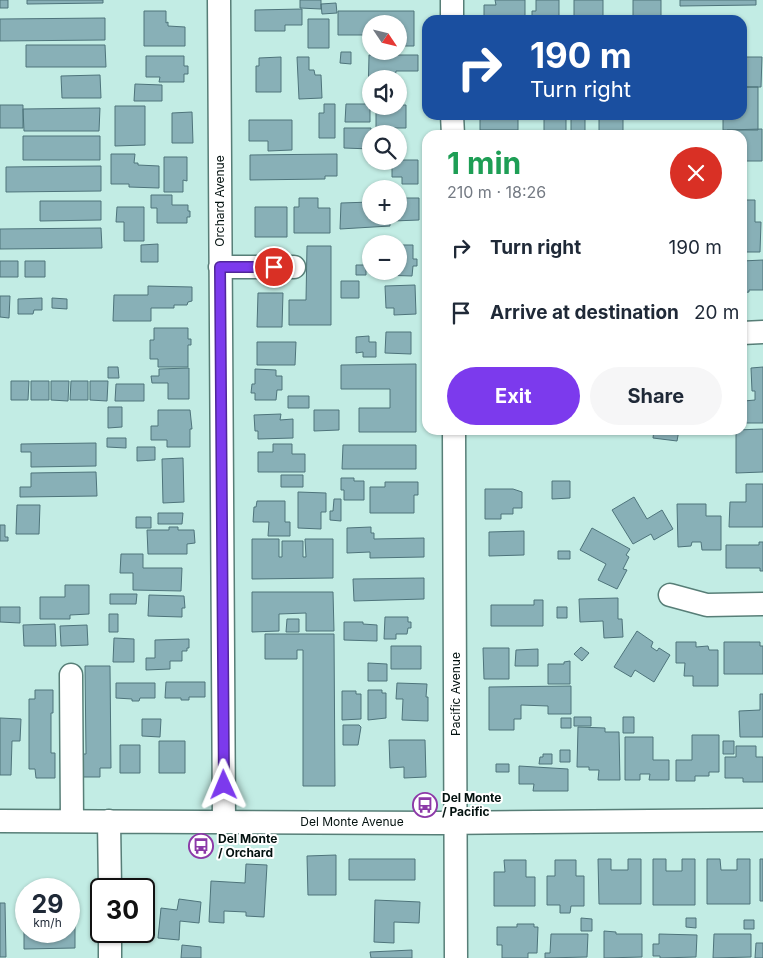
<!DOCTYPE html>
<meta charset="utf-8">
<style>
:root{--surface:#fff;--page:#f6f6f7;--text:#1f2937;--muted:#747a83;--accent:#7c3aed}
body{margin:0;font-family:Inter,sans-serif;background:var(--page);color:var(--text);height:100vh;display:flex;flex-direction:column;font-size:19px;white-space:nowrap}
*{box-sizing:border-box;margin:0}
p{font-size:16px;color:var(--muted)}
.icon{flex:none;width:28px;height:28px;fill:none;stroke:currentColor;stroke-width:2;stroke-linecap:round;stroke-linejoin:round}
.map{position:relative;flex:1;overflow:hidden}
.sheet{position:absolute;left:422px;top:130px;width:325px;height:305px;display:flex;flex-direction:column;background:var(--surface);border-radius:15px;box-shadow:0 1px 4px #0004}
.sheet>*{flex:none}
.top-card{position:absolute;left:422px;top:15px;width:325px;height:105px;border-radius:15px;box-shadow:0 1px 4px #0004;background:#1a4fa0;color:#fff;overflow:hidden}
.needle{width:32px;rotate:125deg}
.tools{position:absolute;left:362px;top:15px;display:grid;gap:10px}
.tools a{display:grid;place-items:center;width:45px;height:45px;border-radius:50%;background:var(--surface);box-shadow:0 1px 4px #0004;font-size:25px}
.speed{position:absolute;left:15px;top:878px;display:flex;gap:10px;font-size:25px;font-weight:700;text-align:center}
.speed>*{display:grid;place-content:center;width:65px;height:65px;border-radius:50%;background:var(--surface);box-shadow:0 1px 4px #0004;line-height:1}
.speed small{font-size:12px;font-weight:400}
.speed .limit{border:2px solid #111;border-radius:8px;background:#fff;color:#111}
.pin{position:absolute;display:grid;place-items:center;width:42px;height:42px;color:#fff;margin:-21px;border:2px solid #fff;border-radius:50%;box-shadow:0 1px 5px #0007}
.me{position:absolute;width:55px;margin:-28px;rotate:359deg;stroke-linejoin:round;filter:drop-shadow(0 0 4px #0008)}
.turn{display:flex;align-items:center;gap:18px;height:105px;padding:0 25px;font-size:22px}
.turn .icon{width:65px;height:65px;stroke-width:2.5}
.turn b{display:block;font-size:35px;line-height:42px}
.round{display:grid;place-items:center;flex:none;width:52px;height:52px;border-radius:26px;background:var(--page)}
.overview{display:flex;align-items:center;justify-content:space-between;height:85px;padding:0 25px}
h1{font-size:30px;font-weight:700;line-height:38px;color:#1e9e55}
.cta{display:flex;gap:10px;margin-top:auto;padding:10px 25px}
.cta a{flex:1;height:58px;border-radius:30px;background:var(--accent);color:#fff;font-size:20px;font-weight:700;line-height:58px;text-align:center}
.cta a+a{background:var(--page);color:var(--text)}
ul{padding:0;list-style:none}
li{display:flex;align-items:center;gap:15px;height:65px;padding:0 25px}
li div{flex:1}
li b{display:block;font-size:19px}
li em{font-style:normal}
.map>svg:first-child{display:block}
.building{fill:#88b0b7;stroke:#4e747b}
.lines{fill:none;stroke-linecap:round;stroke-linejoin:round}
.minor-casing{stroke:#577e77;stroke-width:25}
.minor{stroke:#fff;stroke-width:22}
.route-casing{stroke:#51269a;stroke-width:12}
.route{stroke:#7c3aed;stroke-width:9}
.labels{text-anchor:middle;stroke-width:4;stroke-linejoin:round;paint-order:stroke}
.street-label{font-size:12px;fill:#03110f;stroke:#fff}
.poi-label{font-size:12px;font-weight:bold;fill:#03110f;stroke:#fff;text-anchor:start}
</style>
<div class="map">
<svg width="763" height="958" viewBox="0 0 763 958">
<rect width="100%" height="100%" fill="#c2ece4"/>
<path class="building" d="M0 0H8V8H0Z
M27 0H103V3L27 4Z
M300 0H321V9L300 8Z
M495 0H525V18L484 20V5H496Z
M536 0H559V20H532V11H536Z
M574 0H603V17H633V0H661V20H574Z
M680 0H756V5L680 6Z
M336 3 337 13 322 14 321 4Z
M302 9V25H285V31H255V10Z
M144 11H166V23L168 22V26L185 27V46H144Z
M338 11H414V46H399V24H371V35H338Z
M105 18V40L0 41V19Z
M308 19H329V48H308Z
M26 45H105L106 67H26Z
M341 52H351V64L340 63Z
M369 55H418V71H396L395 79H371V98H368Z
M146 56H184V66H188V74H184V82H159L160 77H146Z
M281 57V92H256V66H259V58Z
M297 57H309V70H314L315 75H321L322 98 299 99Z
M742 57H762L761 87H742Z
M100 75 101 98H62L61 76Z
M135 84 162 85V101H134Z
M742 87H758V130H723V115H742Z
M324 104H335V138H319V113H324Z
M346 104H370V122H345Z
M0 105H23V128H0Z
M399 105H406V128H376V106H399Z
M115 106H145V145L115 146Z
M100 108 99 131H24L23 109Z
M192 112 193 143H172V113Z
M480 115H518V130H480Z
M571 115H585V135H571Z
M599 115H623V135H599Z
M544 119H566V135H544Z
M249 120H292V150L268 151V141H249Z
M344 128H371V149L344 148Z
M762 129V161H742V135H727V130Z
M23 136H100V160H23Z
M111 154H135L134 163H138V165L159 166V188L129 187V184H111Z
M337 154V176H325V179L250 180V155Z
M164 157H187V181L183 180V192H164Z
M399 160H418V184H402V177H392V161H399Z
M101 166V191L6 192V167Z
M151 195H172V205H188V211H190V217H187V223H157V208H151Z
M299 198H318V208H330V233H294V207H299Z
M399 198H419V220L393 221V216H399Z
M742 200H755V222H761L760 252H742Z
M40 201H101V220L40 221Z
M371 202V216H390V226L340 229 341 203Z
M117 207H144V241H124V222H116Z
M255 207H287V237H255Z
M101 228 102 248 0 249V229Z
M158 244V262H141V245Z
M399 245H413V259H417V266H413L412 276 380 275V271H399Z
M307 246H331V325H289V300H306Z
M763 260V290H749V292L742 293V261Z
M0 261H18V277H0Z
M25 261H45V277H25Z
M356 265H366V275H356Z
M341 281H359V298H341Z
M415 285 416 314 394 315V308H386L385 286Z
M148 286 192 287V301L188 302 187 305H174V308H151V321H113L114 295H148Z
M258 293H283L282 327H257Z
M0 296H10L9 318 0 317Z
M42 298V310H34L33 314H18V299Z
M52 298 67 299V309L52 308Z
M154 328H188V339H191V345H188V367H158V359H150V340H154Z
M386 332H411V354L385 353Z
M369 336V342H376V357H363V352L356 353V337Z
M257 342H296L295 365H257Z
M416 364V432H359V408H390V389H341V365Z
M108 367H118L119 378H108Z
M763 367V423H744V401L755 400V391H752L751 368Z
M189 368V399H168V383H152L151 376H159V369Z
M255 369 276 370V376H282V390H277L276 400H255V393H251L252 384H255Z
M11 381H29L28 400H11Z
M31 381H49V400H31Z
M51 381H69L68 401 51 400Z
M71 381H88V400H70Z
M90 381H108L107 401 90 400Z
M116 384H144V401H115Z
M288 396H309V408H288Z
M108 407H122V427L108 428Z
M158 410H190L192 429H190V447H167V440H151V426H158Z
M314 410H339V430L314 431Z
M281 414 280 420 293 419V438L258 439V431H255L254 415Z
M763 429V472L736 473V430Z
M494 430H563V434H494Z
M654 430H679L677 441 653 438Z
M107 438H126V448L107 447Z
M96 443V466L31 467V452H21V444Z
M273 444H292V454H305V472H258V452H273Z
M343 445H416V469H342Z
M137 447H155V460L137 461Z
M183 458 184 502 163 503 162 459Z
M96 472 97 496 20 497V487H31V473Z
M281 475H303V487H281Z
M341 478H354V481H364V500H344V490H341Z
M552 481H570V498L552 499Z
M385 482H418V495H414V513H370V487H385Z
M746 484H763V527H729L730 502H746Z
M485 489H513L522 492V508H513V514H501V519H485Z
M298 492 326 493V512H321V529L298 528Z
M634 497 647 519 662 510 673 529 654 540 651 534 633 544 612 510Z
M334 499H341V521L330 520V511H333Z
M257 501H285V522H290V536H268L269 522H253L254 507H256Z
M677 504H706V516H721V550H702L701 542H692L691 546 678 547Z
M17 505H40L39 534H16Z
M158 513H183L182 524H158Z
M136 517H151V528H136Z
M0 525H5V537H8V541H0Z
M169 527H178V530H194L195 543 187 544V554H148L147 530H169Z
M371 527V533H374V539L424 538V557L370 558V552L347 553V528Z
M592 528 630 549 626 555 629 557 623 569 627 570 617 589 598 580 606 564 580 550Z
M524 531V555L489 556V532Z
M252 539H279V557H282V541H303V557H306L305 539H333V578L252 579Z
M759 542H763V571H760V568H726V545H759Z
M558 551H570V559H558Z
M121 554H143V568H182L181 591 133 590V573H120Z
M424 578V599L354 601 353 579Z
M65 585H89V614L70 615V619H40V597H65Z
M252 592H333L334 631H306V613L279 614V631L252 632Z
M110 594H137L136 604H110Z
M149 595 184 596 185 608H182V617L148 616Z
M618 598V619H622L623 637 604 638 603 621 580 622 579 599Z
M534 600H543V626H491V605H534Z
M0 607H20V623L0 622Z
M557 607H567V618H557Z
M109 614H118V632H109Z
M385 617H408V622H411V628H408L407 634H396V639H384Z
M287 619H299V632H286Z
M344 622H363V624L377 625V641L344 640Z
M55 624 56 646H24L23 625Z
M87 625 88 645 61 646 60 626Z
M637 631 653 642 651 647 657 651 659 648 670 655 654 682 635 670 631 677 614 667Z
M265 634H334L335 786H303V650H297V659H265Z
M114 638 134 639V662H113Z
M189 639V648H187V651H182V661H170V669L146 670V658H155V640Z
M676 642H696V647L708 646 709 650H718V686H693V676H684L685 663H676Z
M724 642H760V646H763V674H724Z
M391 646H421V669H391Z
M581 647 589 653 582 661 574 654Z
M483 648H509V679H484Z
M538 649V666H515L516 650Z
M570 661V684H548V664H564V662Z
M368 663 387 664V681H368Z
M85 666H110L111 768H100V777H83V754H86Z
M166 682H205V697H189V700H181V698H165Z
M116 683H155V698H140L139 701H132V699L116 698Z
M397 683 427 684 426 697H428V721L402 720 403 699H396Z
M571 686V714H548V706L521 705V719H514V730H489V687Z
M35 690H53V713H51V753H55V778H36L35 769H29V699H35Z
M368 690H382V693H386V718L368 720Z
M342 691H356V694H361V719L342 720Z
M760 694H763V737H740L739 711 760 710Z
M574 717H591V726H574Z
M623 717H634V733H623Z
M0 718 21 719 20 741H12L11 775H0Z
M561 718H571V728H561Z
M142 719H161L160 737 142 736Z
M343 725H359L361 727 358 745H343Z
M578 727 605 728V732H619L620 780H598L599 770H589V767H577Z
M692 735H719V772H709V776H695V781H676V760H692Z
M625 737H653V760H669V780H649L650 774H640V780H625Z
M389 740H425L426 777 404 778V767L390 768Z
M159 741H185V773H159Z
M723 741H734V754H723Z
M120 745H140V773H120Z
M736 746H756V757H763V782H743V778H725V757H736Z
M560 750H570V762H560Z
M543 754H552V764H539L540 757H543Z
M496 764H509V772H496Z
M519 766 568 769V791H533L534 784H519Z
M336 855V895H308L307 856Z
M349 859H415V880H349Z
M598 859H611V870H628V859H641V904H599Z
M653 859H666V871H682V859H695V905H653Z
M707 859H720L721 870H737V859H750V904H707Z
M760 859H763V901H760Z
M504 860H526V877H535V906H494V872H505Z
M555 860H576V876H584V906H571L570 913H560V905H547V876H555Z
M246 864 267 865 264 917 246 916V912L224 911V923L209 922 211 881 245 883Z
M179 899 201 902 199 923 180 921 179 940 158 938 161 908 177 910Z
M375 900 420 902 419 923 394 922V943L374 942Z
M0 903H5L6 957H0Z
M581 918 592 919V931H581Z
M686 918H696V928L686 927Z
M744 920H754V929H744Z
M517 924H534V927H538L537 953H528V958H502V945H497V927H517Z
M69 926H75V948L24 949V927H26V931H69Z
M604 931 616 932V934H642V957L604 958Z
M551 934H588L587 957 545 958V953H550Z
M659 934 697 935 696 957 660 958V956H653V944H659Z
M714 934H751V957L713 958Z
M756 943H763V958H755Z
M182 945 201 947V958H181Z
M412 950V958H371L370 952Z"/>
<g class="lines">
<defs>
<path id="minor" d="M219 0 224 822
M452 0V20
M452 115 453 135
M220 267H294
M742 333 763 332
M454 430 456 958
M670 595 707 605 763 604
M71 675 72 821
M0 821 439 823 763 820
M109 821 110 889
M110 931V958"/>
</defs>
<use href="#minor" class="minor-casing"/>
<use href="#minor" class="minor"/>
</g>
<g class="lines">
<defs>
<path id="route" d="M224 785 220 267H274"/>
</defs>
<use href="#route" class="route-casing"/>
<use href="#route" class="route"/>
</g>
<defs>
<symbol id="bus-ring" viewBox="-11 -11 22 22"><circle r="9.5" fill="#fff" stroke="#8c39a8" stroke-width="1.5"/><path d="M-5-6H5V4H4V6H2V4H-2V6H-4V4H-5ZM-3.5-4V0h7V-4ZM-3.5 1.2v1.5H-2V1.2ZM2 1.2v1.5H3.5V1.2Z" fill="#8c39a8"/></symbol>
</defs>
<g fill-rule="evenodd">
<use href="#bus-ring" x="411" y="791" width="28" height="28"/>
<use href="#bus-ring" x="187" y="832" width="28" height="28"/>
</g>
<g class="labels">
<g class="street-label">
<text transform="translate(220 201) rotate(-90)" y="4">Orchard Avenue</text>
<text transform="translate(456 694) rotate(-90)" y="4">Pacific Avenue</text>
<text x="352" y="826">Del Monte Avenue</text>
</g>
<g class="poi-label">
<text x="442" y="802">Del Monte<tspan x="442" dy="14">/ Pacific</tspan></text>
<text x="218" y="843">Del Monte<tspan x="218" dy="14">/ Orchard</tspan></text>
</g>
</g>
</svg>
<div class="tools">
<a><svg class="needle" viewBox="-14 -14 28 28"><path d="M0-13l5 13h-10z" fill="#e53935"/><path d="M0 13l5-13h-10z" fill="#747a83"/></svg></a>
<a><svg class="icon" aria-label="sound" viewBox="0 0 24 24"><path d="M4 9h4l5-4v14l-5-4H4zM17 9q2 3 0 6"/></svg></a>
<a><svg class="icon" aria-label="search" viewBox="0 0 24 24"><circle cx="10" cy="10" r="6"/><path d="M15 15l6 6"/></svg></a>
<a>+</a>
<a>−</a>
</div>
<div class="speed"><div>29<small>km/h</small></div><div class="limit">30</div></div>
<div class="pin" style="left:274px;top:267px;background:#d93025"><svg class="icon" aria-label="arrive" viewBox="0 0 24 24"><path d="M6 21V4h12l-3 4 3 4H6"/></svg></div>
<svg class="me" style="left:224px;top:785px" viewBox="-20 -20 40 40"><path d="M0-17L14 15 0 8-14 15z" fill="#7c3aed" stroke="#fff" stroke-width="4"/></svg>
<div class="top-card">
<div class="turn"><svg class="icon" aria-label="right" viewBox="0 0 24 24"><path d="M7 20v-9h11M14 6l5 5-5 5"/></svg><div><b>190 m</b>Turn right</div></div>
</div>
<section class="sheet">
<div class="overview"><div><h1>1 min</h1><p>210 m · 18:26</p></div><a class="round" style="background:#d93025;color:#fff"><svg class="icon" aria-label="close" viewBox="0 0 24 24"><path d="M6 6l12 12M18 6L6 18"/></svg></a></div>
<ul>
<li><svg class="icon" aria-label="right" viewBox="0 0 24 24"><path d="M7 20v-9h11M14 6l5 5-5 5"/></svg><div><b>Turn right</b></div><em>190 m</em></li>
<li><svg class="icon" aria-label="arrive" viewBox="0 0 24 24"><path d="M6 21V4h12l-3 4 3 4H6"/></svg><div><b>Arrive at destination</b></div><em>20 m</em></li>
</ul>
<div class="cta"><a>Exit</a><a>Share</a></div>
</section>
</div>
